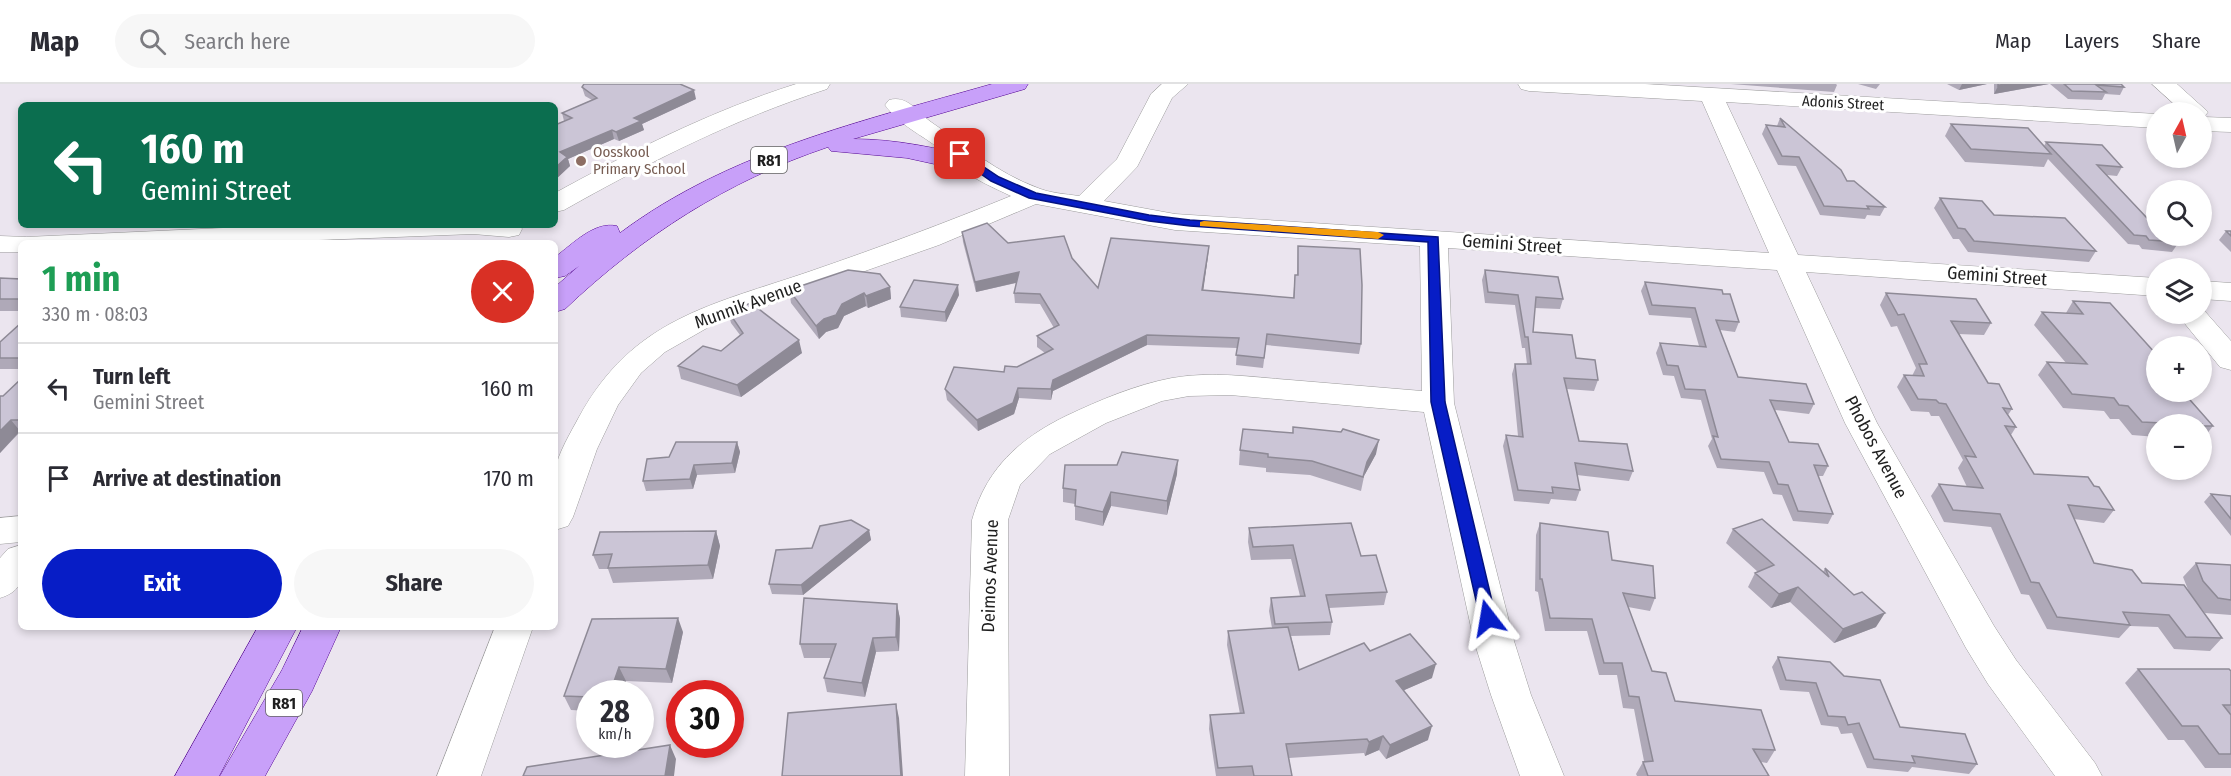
<!DOCTYPE html>
<meta charset="utf-8">
<style>
:root{--surface:#fff;--page:#f7f7f7;--text:#2b2b33;--muted:#7c7c81;--line:#e1e1e2;--accent:#071dc6}
body{margin:0;font-family:"Fira Sans Condensed",sans-serif;background:var(--page);color:var(--text);height:100vh;display:flex;flex-direction:column;font-size:22px;white-space:nowrap}
*{box-sizing:border-box;margin:0}
p{font-size:20px;color:var(--muted)}
.icon{flex:none;width:33px;height:33px;fill:none;stroke:currentColor;stroke-width:2;stroke-linecap:round;stroke-linejoin:round}
.map{position:relative;flex:1;overflow:hidden}
.drawer{position:absolute;left:18px;top:156px;width:540px;height:390px;display:flex;flex-direction:column;background:var(--surface);border-radius:9px;box-shadow:0 3px 9px #0003}
.drawer>*{flex:none}
.banner{position:absolute;left:18px;top:18px;width:540px;height:126px;border-radius:9px;box-shadow:0 3px 9px #0003;background:#0b6e4f;color:#fff;overflow:hidden}
.needle{width:39px;rotate:8deg}
.fabs{position:absolute;left:2146px;top:18px;display:grid;gap:12px}
.fabs a{display:grid;place-items:center;width:66px;height:66px;border-radius:50%;background:var(--surface);box-shadow:0 3px 9px #0003;font-size:30px}
.speed{position:absolute;left:576px;top:596px;display:flex;gap:12px;font-size:30px;font-weight:700;text-align:center}
.speed>*{display:grid;place-content:center;width:78px;height:78px;border-radius:50%;background:var(--surface);box-shadow:0 3px 9px #0003;line-height:1}
.speed small{font-size:15px;font-weight:400}
.speed .limit{border:9px solid #d22;background:#fff;color:#111}
.pin{position:absolute;display:grid;place-items:center;width:51px;height:51px;color:#fff;margin:-26px;border-radius:12px;box-shadow:0 3px 9px #0006}
.me{position:absolute;width:66px;margin:-33px;rotate:346deg;stroke-linejoin:round;filter:drop-shadow(0 0 4px #0008)}
.turn{display:flex;align-items:center;gap:21px;height:126px;padding:0 24px;font-size:27px}
.turn .icon{width:78px;height:78px;stroke-width:2.5}
.turn b{display:block;font-size:42px;line-height:51px}
.round{display:grid;place-items:center;flex:none;width:63px;height:63px;border-radius:32px;background:var(--page)}
.head{display:flex;align-items:center;justify-content:space-between;height:102px;padding:0 24px}
h1{font-size:36px;font-weight:700;line-height:45px;color:#1e9e55}
.primary-button{display:flex;gap:12px;margin-top:auto;padding:12px 24px}
.primary-button a{flex:1;height:69px;border-radius:36px;background:var(--accent);color:#fff;font-size:24px;font-weight:700;line-height:69px;text-align:center}
.primary-button a+a{background:var(--page);color:var(--text)}
ul{padding:0;list-style:none}
li{display:flex;align-items:center;gap:18px;height:90px;padding:0 24px;border-top:2px solid var(--line)}
li div{flex:1}
li b{display:block;font-size:22px}
li em{font-style:normal}
header{display:flex;align-items:center;gap:36px;box-sizing:border-box;height:84px;padding:0 30px;background:var(--surface);border-bottom:2px solid var(--line)}
header strong{font-size:28px}
nav{display:flex;gap:33px;margin-inline-start:auto;font-size:21px}
.search{width:420px;height:54px;background:var(--page);display:flex;align-items:center;gap:15px;box-sizing:border-box;padding:0 21px;border-radius:33px;color:var(--muted);font-size:22px}
.map>svg:first-child{display:block}
.lines{fill:none;stroke-linecap:round;stroke-linejoin:round}
.minor-casing{stroke:#9c9c9c;stroke-width:1}
.major-casing{stroke:#540594;stroke-width:1}
.minor{fill:#fff;fill-rule:evenodd}
.major{fill:#c8a0f9;fill-rule:evenodd}
.wall{fill:#afa9b8}
.shaded-wall{fill:#8e8a96}
.building{fill:#cbc5d6;stroke:#8e8a96;stroke-width:1.5}
.route{fill:#071dc6;stroke:#051381;stroke-width:1.5}
.slow{fill:#f59e0b}
.education-dot{fill:#8d6e63;stroke:#fff;stroke-width:2}
.labels{text-anchor:middle;stroke-width:6;stroke-linejoin:round;paint-order:stroke}
.far-street-label{font-size:15px;fill:#1f1f1f;stroke:#fff}
.far-education-label{font-size:15px;fill:#785e54;stroke:#fff;text-anchor:start}
.shield{fill:#fff;stroke:#626262;stroke-width:1.5}
.shield-label{font-size:16px;font-weight:bold;fill:#1f1f1f}
.street-label{font-size:18px;fill:#1f1f1f;stroke:#fff}
</style>
<header>
<strong>Map</strong>
<div class="search"><svg class="icon" aria-label="search" viewBox="0 0 24 24"><circle cx="10" cy="10" r="6"/><path d="M15 15l6 6"/></svg>Search here</div>
<nav><a>Map</a><a>Layers</a><a>Share</a></nav>
</header>
<div class="map">
<svg width="2231" height="692" viewBox="0 0 2231 692">
<rect width="100%" height="100%" fill="#ebe5ef"/>
<g class="lines">
<defs>
<path id="minor" d="M796 0H830L827 5C734 35 649 78 564 126L555 128V109C632 67 711 27 796 0Z
M1162 0H1188L1172 14 1137 83 1104 117 1175 130 1769 169 1702 17 1529 7 1521 5 1518 0H1645L2157 30V44L1726 18 1798 171 2157 194V212L1806 188 1877 339 1994 542 2016 576 2095 679 2102 692H2055L1988 600 1966 564 1845 339 1777 186 1448 164 1454 319 1514 557 1531 611 1564 692H1520L1491 611 1474 557 1424 328 1230 311 1189 312 1162 317 1106 339 1050 370 1020 401 1008 436 1009 692H965L972 436C986 385 1019 355 1066 332 1100 316 1135 301 1172 294 1212 287 1251 293 1290 296 1334 300 1378 303 1422 307L1420 162 1175 146 1036 120 939 161 714 240 665 268 641 289 618 321 597 365 573 433 568 442 555 446C555 427 552 405 555 387 558 369 571 348 579 333 633 234 712 221 811 187 878 164 945 139 1011 112 994 104 976 96 961 85 954 79 948 71 940 65 922 51 899 41 885 21L889 16C908 11 917 28 931 38 966 62 997 89 1038 104 1050 109 1065 110 1079 112L1117 75 1151 10Z
M2152 0H2177L2208 28 2204 33 2231 34V48L2202 47V28H2183Z
M289 141H520L522 145 519 151 509 153 473 150 244 159H21V168H0V152L26 153Z
M2202 197 2231 199V217L2202 215Z
M2202 224 2231 257V286L2220 283 2177 230H2202Z
M21 432V458L0 460V434Z
M21 461C21 487 29 505 0 514V474L8 465Z
M495 543H533L481 692H437Z"/>
<path id="major" d="M992 0H1028L1025 5 853 55C896 55 938 64 980 75L984 80 980 85 971 88 907 74 831 67 828 63C727 97 642 152 565 225L555 228V203L579 182 565 192 555 194V173C573 160 594 137 617 142L620 149C730 67 863 37 992 0Z
M258 543H297L219 692H175Z
M303 543H341L312 607 265 692H220L282 586Z"/>
</defs>
<use href="#minor" class="minor-casing"/>
<use href="#major" class="major-casing"/>
<use href="#minor" class="minor"/>
<use href="#major" class="major"/>
</g>
<path class="wall" d="M1731 0H1836L1837 1 1834 8Z
M1858 0H1880L1876 5Z
M1947 0H1987L1959 6Z
M1994 0H2049L1994 10Z
M2050 0H2121L2124 3 2120 11 2105 10 2102 16 2068 15Z
M582 3 696 15 642 40 644 46 619 57 614 55 568 75 570 82 555 96V41L564 37 562 29 592 16 585 12Z
M1780 34 1847 97 1885 123 1880 132 1867 131 1865 135 1820 131 1796 82 1778 81 1762 50 1766 41 1777 42Z
M1951 40 2044 62 2046 58 2122 83 2117 92 2107 91 2147 134 2179 158 2172 168 2142 165 2139 161 2128 160 2048 75 2044 83 1965 78 1945 52Z
M1940 114 1994 131 2096 167 2089 178 1968 168 1959 155H1953L1934 124Z
M2226 147H2231V168L2219 156Z
M962 148 1072 174 1098 204 1208 172 1203 206 1293 214 1295 191H1297L1298 162 1361 260 1359 270 1266 261 1263 284 1236 281 1237 264 1147 261 1053 307 1051 316 1019 314 1014 330 978 347 947 316 945 305 1004 288 1017 283 1045 269 1037 263V252L1054 244 1040 220 1015 219 1014 209 1016 199 976 208 963 158Z
M1485 186 1563 215 1560 225 1535 224 1533 248 1576 274 1598 296 1594 307 1567 305 1579 357 1633 387 1629 397 1577 391 1580 406 1576 417 1551 415 1549 420 1514 417 1503 362 1506 351 1518 352 1512 290 1515 280H1527L1525 264H1522L1515 221 1485 219 1482 196Z
M0 194 21 195V227H0Z
M1645 198 1723 210 1739 238 1735 248 1720 246 1738 293 1814 320 1809 330 1775 326 1789 358 1828 382 1823 392H1818L1833 430 1828 440 1793 437 1782 411 1773 410 1764 388 1717 384 1708 362 1712 355 1701 316 1681 314 1674 292 1663 291 1656 269 1660 259 1699 262 1691 234 1649 231 1641 207Z
M890 203 891 215 868 224 866 222 844 232 838 244 826 248 819 255 791 219 789 206Z
M1886 209 1991 239 1984 251 1958 250 1988 299 2012 325 2008 331 2016 343 2011 351 2034 390 2094 402 2114 426 2104 439 2074 435 2094 479 2142 499 2189 508 2183 493 2196 479 2231 481V531L2205 529 2198 520 2222 554 2210 567 2174 565 2158 543 2130 542 2119 554 2047 545 2029 511 2021 510 1991 443 1944 438 1931 412 1939 400 1967 403 1958 384 1963 376 1939 332H1931L1929 328 1911 327 1897 303 1904 291 1912 292 1916 284 1897 242 1891 243 1880 221Z
M959 211 946 238 901 233 900 223Z
M2073 217 2156 270 2154 273 2213 342 2202 356V340H2157V353L2132 351 2119 335H2110L2104 327 2063 324 2038 291 2047 278 2066 279 2034 241 2042 228 2066 229Z
M728 227 802 269 741 313 681 295 678 282 721 267 740 251 731 239Z
M21 239V285H0V258Z
M21 295V347L0 369V312H3Z
M1293 343 1376 370 1364 392 1361 407 1310 391 1266 388V384L1239 381 1240 366 1293 349Z
M737 358 740 368 735 389 697 391 693 405 646 407 643 397 669 373Z
M1177 390 1167 431 1111 422 1103 442 1075 436V420L1063 418V404Z
M2211 410 2231 412V452L2204 418Z
M1540 439 1612 476 1655 514 1650 527 1628 523 1652 587 1675 617 1775 666 1767 679 1761 678 1769 692H1637L1636 690 1643 678 1644 677 1634 625 1623 624 1617 591H1599L1587 547H1545L1538 508 1535 507 1536 451Z
M1249 444 1361 472 1387 508 1384 521 1329 524 1332 538 1330 551 1291 552 1299 586 1370 567 1432 594 1404 606 1428 656 1386 675 1379 666 1365 672 1364 669 1289 674 1292 692H1216L1209 645 1210 631 1240 630 1227 561 1228 547 1272 544 1269 527 1271 514 1300 512 1291 475 1251 476 1248 458Z
M1733 445 1823 488 1825 484 1876 543 1834 559 1790 518 1771 524 1748 503 1755 489 1758 488 1726 459Z
M869 446 871 456 803 511 772 510 769 500 812 464Z
M716 447 720 462 713 495 613 499 608 485H599L593 471Z
M897 520 900 535 899 567 876 568 865 613 827 608 824 594 831 574H804L800 560Z
M683 548 672 599 626 597 621 609H590V627L571 626 564 612Z
M1778 573 1844 592 1900 643 1977 680 1969 690 1912 683 1908 688 1867 684 1852 649 1841 650 1838 643 1821 641 1809 608 1780 606 1772 583Z
M2138 585 2231 587V684H2205L2184 656H2168L2125 599Z"/>
<path class="shaded-wall" d="M1962 0H1987L1959 6Z
M2010 0H2049L1994 10 1998 2Z
M694 6 696 15 642 40 644 46 619 57 616 48 634 34Z
M612 46 614 55 568 75 570 82 555 96V84L560 68Z
M1209 162 1208 172 1202 216V206Z
M1019 188V198L976 208 975 198Z
M958 201 959 211 946 238 945 228Z
M890 203 891 215 868 224 866 212Z
M864 209 866 222 844 232 838 244 826 248 819 255 816 242 842 220Z
M1147 251V261L1053 307 1051 316V305L1053 296Z
M799 256 802 269 741 313 737 301Z
M1018 304 1019 314 1014 330 978 347 977 336Z
M11 336 20 347 0 369V347Z
M1379 356 1376 370 1364 392 1361 407 1367 378Z
M737 358 740 368 735 389 732 379Z
M1178 376 1177 390 1167 431V417Z
M694 381 697 391 693 405 690 395Z
M1111 408V422L1103 442V428Z
M869 446 871 456 803 511 801 501Z
M716 447 720 462 713 495 708 481Z
M1798 503 1790 518 1771 524 1779 510Z
M897 520 900 535 899 567 896 553Z
M1885 529 1876 543 1834 559 1843 545Z
M678 534 683 548 672 599 666 585Z
M873 554 876 568 865 613 862 599Z
M1436 580 1432 594 1393 611 1396 597Z
M619 583 626 597 621 609H610Z
M896 620 899 634 903 692H901Z
M1432 642 1428 656 1386 675 1390 661Z
M1383 652 1379 666 1365 672 1369 658Z
M670 661 676 675 674 692H665Z"/>
<path class="building" d="M584 0H680L694 6 634 34 641 37 616 48 612 46 560 68 567 73 555 84V41L572 34 562 29 597 14 582 3Z
M1998 0H2010L1998 2Z
M2064 0H2121L2124 3 2096 1 2106 8 2072 7Z
M1780 34 1841 86 1847 97H1854L1885 123 1867 122 1869 125 1824 122 1799 73 1782 72 1766 41 1785 43Z
M1951 40 2028 44 2051 70 1971 65Z
M2046 58 2102 61 2122 83 2097 81 2147 134 2157 135V152H2173L2179 158 2149 156 2146 152 2134 151Z
M1940 114 1982 117 1994 131 2065 134 2096 167 1974 157 1965 145 1958 144Z
M987 139 1008 159 1064 152 1072 174 1098 204 1111 154 1209 162 1202 206 1294 214 1295 191H1298V162L1360 165 1362 201 1361 260 1267 250 1264 274 1236 271 1239 254 1147 251 1053 296 1051 305 1018 304 1013 319 977 336 945 305 954 283 1004 288 1005 282 1017 283 1053 265 1037 252 1059 241 1040 210 1014 209 1019 188 975 198 962 148Z
M2226 147H2231V152Z
M848 186 880 190 890 203 866 212 864 209 842 220 836 231 824 235 816 242 789 206Z
M1485 186 1558 193 1563 215 1536 213 1533 248 1572 251 1576 274 1595 276 1598 296 1564 294 1579 357 1627 360 1633 387 1575 379 1580 406 1552 403 1553 409 1518 406 1506 351 1523 353 1515 280H1531L1528 253H1525L1518 211 1488 208Z
M0 194 21 195V215H0Z
M914 196 958 201 945 228 900 223Z
M1645 198 1722 206 1723 210H1730L1739 238 1716 236 1738 293 1806 300 1814 320 1770 316 1789 358 1818 360 1828 382 1814 381 1833 430 1798 427 1788 401 1778 400 1769 378 1721 375 1713 352 1718 353 1705 306 1685 305 1678 282 1667 281 1660 259 1706 263 1695 224 1652 221Z
M1886 209 1976 215 1991 239 1951 237 1988 299 1999 300 2012 325 2003 324 2016 343 2005 342 2034 390 2088 393 2094 402 2099 403 2114 426 2068 421 2094 479 2132 486 2142 499 2184 501 2222 554 2186 553 2169 531 2123 528 2130 541 2057 533 2039 499 2031 498 2000 430 1953 426 1939 400 1983 404 1965 372 1976 373 1946 320 1939 319 1936 316 1918 315 1904 291 1924 292 1919 280H1927L1904 230 1898 231Z
M2073 217 2110 219 2156 270H2152L2157 276V308H2183L2213 342H2202V340H2182L2142 338 2128 322 2119 321 2114 314 2072 310 2047 278 2087 280 2042 228 2083 230Z
M751 219 799 256 737 301 678 282 703 262 721 267 743 249 728 227Z
M21 239V274H0V258Z
M21 295V333L18 336H11L0 347V312H3Z
M1293 343 1341 348 1343 345 1379 356 1367 378 1363 393 1312 377 1268 373V370L1240 366 1243 345 1293 349Z
M676 358H737L732 379 694 381 690 395 643 397 647 375 669 373Z
M1122 368 1178 376 1167 417 1111 408 1103 428 1075 422 1076 406 1063 404 1065 381H1117Z
M2211 410 2231 412V435Z
M1762 435 1829 493 1825 484 1854 511 1862 508 1885 529 1843 545 1798 503 1779 510 1755 489 1774 481 1733 445Z
M851 436 869 446 801 501 769 500 776 466 812 464 820 442Z
M1351 439 1361 472 1376 471 1387 508 1326 511 1332 538 1275 540 1271 514 1305 512 1293 461 1253 463 1249 444Z
M1540 439 1608 448 1612 476 1653 482 1655 514 1623 509 1652 587 1666 589 1675 617 1761 626 1775 666 1753 665 1769 692H1648L1643 678 1653 677 1639 613 1629 612 1622 579H1604L1592 535 1550 534 1542 495H1540Z
M716 447 708 481 608 484 612 470 593 471 600 448Z
M2196 479 2231 481V516L2218 514 2203 497Z
M804 514 897 520 896 553 873 554 862 599 824 594 836 560H800Z
M678 534 666 585 619 583 610 609H590V613L564 612 592 535Z
M1288 543 1299 586 1364 559 1370 567 1410 550 1436 580 1396 597 1432 642 1390 661 1383 652 1369 658 1367 655 1286 660 1292 692H1254L1252 682 1218 684 1210 631 1244 629 1228 547Z
M1778 573 1830 578 1844 592 1880 596 1900 643 1965 650 1977 680 1912 672 1915 679 1874 675 1859 639 1848 641 1845 633 1828 632 1816 599 1786 596Z
M2138 585H2229L2231 587V621H2223L2231 631V670H2219L2198 642H2182Z
M896 620 901 692H782L788 629Z
M670 661 665 692H523L527 683Z"/>
<path class="route" d="M960 67 999 93 1036 109 1149 131 1190 136 1438 153 1445 318 1496 534 1494 538 1488 540 1483 538 1480 534 1431 318 1428 158 1190 142 1149 137 1029 114 991 97 957 73 955 70Z"/>
<path class="slow" d="M1204 137 1378 148 1384 151 1378 155 1200 142V138Z"/>
<circle class="education-dot" cx="581" cy="77" r="6"/>
<g class="labels">
<g class="far-street-label">
<text transform="translate(1843 19) rotate(3)" y="5">Adonis Street</text>
</g>
<g class="far-education-label">
<text x="593" y="73">Oosskool<tspan x="593" dy="17">Primary School</tspan></text>
</g>
<g class="shield">
<rect x="751" y="63" width="36" height="26" rx="4.5"/>
<rect x="266" y="606" width="36" height="26" rx="4.5"/>
</g>
<g class="shield-label">
<text x="769" y="82">R81</text>
<text x="284" y="625">R81</text>
</g>
<g class="street-label">
<text transform="translate(1512 160) rotate(4)" y="6">Gemini Street</text>
<text transform="translate(1997 192) rotate(4)" y="6">Gemini Street</text>
<text transform="translate(748 220) rotate(-20)" y="6">Munnik Avenue</text>
<text transform="translate(1876 363) rotate(62)" y="6">Phobos Avenue</text>
<text transform="translate(990 492) rotate(-88)" y="6">Deimos Avenue</text>
</g>
</g>
</svg>
<div class="fabs">
<a><svg class="needle" viewBox="-14 -14 28 28"><path d="M0-13l5 13h-10z" fill="#e53935"/><path d="M0 13l5-13h-10z" fill="#7c7c81"/></svg></a>
<a><svg class="icon" aria-label="search" viewBox="0 0 24 24"><circle cx="10" cy="10" r="6"/><path d="M15 15l6 6"/></svg></a>
<a><svg class="icon" aria-label="layers" viewBox="0 0 24 24"><path d="M12 4l9 5-9 5-9-5zM3 14l9 5 9-5"/></svg></a>
<a>+</a>
<a>−</a>
</div>
<div class="speed"><div>28<small>km/h</small></div><div class="limit">30</div></div>
<div class="pin" style="left:960px;top:70px;background:#d93025"><svg class="icon" aria-label="arrive" viewBox="0 0 24 24"><path d="M6 21V4h12l-3 4 3 4H6"/></svg></div>
<svg class="me" style="left:1488px;top:534px" viewBox="-20 -20 40 40"><path d="M0-17L14 15 0 8-14 15z" fill="#071dc6" stroke="#fff" stroke-width="4"/></svg>
<div class="banner">
<div class="turn"><svg class="icon" aria-label="left" viewBox="0 0 24 24"><path d="M17 20v-9H6M10 6l-5 5 5 5"/></svg><div><b>160 m</b>Gemini Street</div></div>
</div>
<section class="drawer">
<div class="head"><div><h1>1 min</h1><p>330 m · 08:03</p></div><a class="round" style="background:#d93025;color:#fff"><svg class="icon" aria-label="close" viewBox="0 0 24 24"><path d="M6 6l12 12M18 6L6 18"/></svg></a></div>
<ul>
<li><svg class="icon" aria-label="left" viewBox="0 0 24 24"><path d="M17 20v-9H6M10 6l-5 5 5 5"/></svg><div><b>Turn left</b><p>Gemini Street</p></div><em>160 m</em></li>
<li><svg class="icon" aria-label="arrive" viewBox="0 0 24 24"><path d="M6 21V4h12l-3 4 3 4H6"/></svg><div><b>Arrive at destination</b></div><em>170 m</em></li>
</ul>
<div class="primary-button"><a>Exit</a><a>Share</a></div>
</section>
</div>
